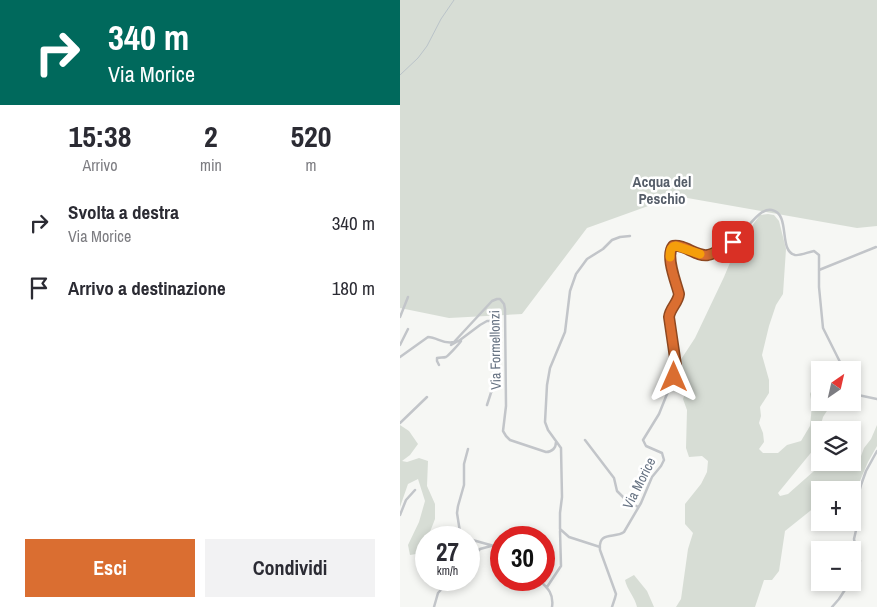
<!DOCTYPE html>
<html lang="it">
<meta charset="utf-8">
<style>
:root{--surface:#fff;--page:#f2f2f3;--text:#2b2b33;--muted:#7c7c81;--accent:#da6e31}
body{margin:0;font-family:"Archivo Narrow",sans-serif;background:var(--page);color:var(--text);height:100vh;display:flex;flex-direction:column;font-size:19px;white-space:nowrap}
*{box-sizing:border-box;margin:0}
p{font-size:16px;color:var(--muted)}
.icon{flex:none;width:28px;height:28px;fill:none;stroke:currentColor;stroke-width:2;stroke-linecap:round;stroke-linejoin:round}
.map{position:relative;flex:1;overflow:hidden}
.side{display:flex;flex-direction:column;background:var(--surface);width:400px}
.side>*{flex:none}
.guide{background:#00695c;color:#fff;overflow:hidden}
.needle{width:32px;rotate:34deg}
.fabs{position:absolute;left:411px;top:361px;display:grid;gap:10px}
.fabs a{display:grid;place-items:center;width:50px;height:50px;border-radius:0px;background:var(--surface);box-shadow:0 2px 8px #0003;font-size:25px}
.speed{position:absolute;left:15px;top:526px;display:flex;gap:10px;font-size:25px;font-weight:700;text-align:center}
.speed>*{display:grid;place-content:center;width:65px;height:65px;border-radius:50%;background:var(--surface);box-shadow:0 2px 8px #0003;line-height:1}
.speed small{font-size:12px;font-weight:400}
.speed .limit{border:8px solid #d22;background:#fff;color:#111}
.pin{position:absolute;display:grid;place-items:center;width:42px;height:42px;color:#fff;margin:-21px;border-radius:10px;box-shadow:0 2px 8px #0006}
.me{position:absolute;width:55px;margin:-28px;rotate:0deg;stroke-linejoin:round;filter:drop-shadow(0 0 4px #0008)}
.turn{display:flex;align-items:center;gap:18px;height:105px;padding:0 25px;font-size:22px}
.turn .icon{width:65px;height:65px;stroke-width:2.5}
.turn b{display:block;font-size:35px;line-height:42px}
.eta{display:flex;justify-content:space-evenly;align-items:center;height:85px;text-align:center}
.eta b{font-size:30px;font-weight:800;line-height:35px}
.button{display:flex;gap:10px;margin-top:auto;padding:10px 25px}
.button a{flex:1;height:58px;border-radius:0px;background:var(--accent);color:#fff;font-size:20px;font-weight:800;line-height:58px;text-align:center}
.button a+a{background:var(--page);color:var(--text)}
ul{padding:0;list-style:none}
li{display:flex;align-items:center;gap:15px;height:65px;padding:0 25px}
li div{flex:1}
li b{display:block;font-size:19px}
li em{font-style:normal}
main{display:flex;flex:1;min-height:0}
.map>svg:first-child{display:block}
.green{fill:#d7ddd5}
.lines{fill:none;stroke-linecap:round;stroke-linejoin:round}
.stream{stroke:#bac3c9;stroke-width:1}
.minor{stroke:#c2c5c9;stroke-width:2.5}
.route-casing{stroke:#8e4820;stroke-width:12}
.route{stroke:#da6e31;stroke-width:9}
.slow{stroke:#f59e0b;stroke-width:9}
.labels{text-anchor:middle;stroke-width:5;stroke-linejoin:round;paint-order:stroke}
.street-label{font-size:14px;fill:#677383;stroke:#fff}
.neighbourhood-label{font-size:15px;font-weight:bold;fill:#555d69;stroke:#fff}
</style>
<main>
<section class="side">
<div class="guide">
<div class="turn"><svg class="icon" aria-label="right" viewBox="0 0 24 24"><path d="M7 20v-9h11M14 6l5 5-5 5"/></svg><div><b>340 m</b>Via Morice</div></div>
</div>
<div class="eta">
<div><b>15:38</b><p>Arrivo</p></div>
<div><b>2</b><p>min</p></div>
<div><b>520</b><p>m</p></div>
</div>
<ul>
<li><svg class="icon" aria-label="right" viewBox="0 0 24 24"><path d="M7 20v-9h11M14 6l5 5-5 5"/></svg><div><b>Svolta a destra</b><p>Via Morice</p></div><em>340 m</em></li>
<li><svg class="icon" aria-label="arrive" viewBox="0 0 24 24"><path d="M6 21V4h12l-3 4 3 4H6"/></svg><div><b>Arrivo a destinazione</b></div><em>180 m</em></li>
</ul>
<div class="button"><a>Esci</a><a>Condividi</a></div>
</section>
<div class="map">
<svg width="477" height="607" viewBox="0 0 477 607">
<rect width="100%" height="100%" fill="#f6f7f4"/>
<path class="green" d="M0 0H477V226L457 228 276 196 187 228 122 314 49 318 0 308Z
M368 214 374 215 379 221 386 249 383 294 376 305 369 326 362 355 369 380V393L360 407 361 416 359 423 363 433 364 442 359 449 363 453H378L387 445 401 441 410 426 412 405 410 394 415 383 420 381V402L432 403 423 417 414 449 378 493 380 496 388 494 414 471 420 460V462L444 463 447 466 457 467 464 448 471 439 477 425V446L468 462 459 483 431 485 429 490H420V503L385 531 379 571 372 580H364L355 607H276L281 599 288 549 293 533 285 524V504L301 484 307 472 308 461 302 456 289 457 286 448 287 410 283 399 289 382 277 376 278 364 295 338 324 277 337 246 360 215Z
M0 425 9 431 18 444 10 455 2 461 7 462 19 458 28 461 27 486 35 504V519L28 537 26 538V542L16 554 10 555 8 545 19 522 25 501 18 479 8 484 0 507Z
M234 575 247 591 254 607H237C235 597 227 590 225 580Z"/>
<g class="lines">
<path class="stream" d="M0 75 18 58 27 46 41 19 54 0"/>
<path class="minor" d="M419 270 476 247
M0 317 8 297
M60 340 80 325 87 321H91L95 325V344L99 368 87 405
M0 345 8 329
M0 357 28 337C37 337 44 345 54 342L92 301 97 299H100L104 304 105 309 106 406 103 431 106 436 110 440 146 452C152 452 156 448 156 442
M39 365 37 361V358C40 357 43 358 46 357 48 356 60 343 61 341L60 340 51 345
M452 390 458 395 477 399
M0 423 27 397
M185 440 214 478 217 491 225 499 238 507
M0 515 6 500 15 490
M65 538 60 532 57 513 58 506 64 485V464L68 449
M69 539 101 548
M200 547 169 537 160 529V513L162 497 161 448 148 430 145 422 147 385 150 368 165 332 170 291 176 274 187 259 203 249 212 240 220 237 230 236
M69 560 80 549 91 546
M452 577 460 561 456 549 454 539 457 526V500L461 485 466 471 477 451
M139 580C148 588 154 594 152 607
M147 587 161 566 160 531
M34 607 38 593 50 580
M212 607 215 598 216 594 200 550C198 530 215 539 224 532L241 503 252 477 261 466 264 460 262 453 246 446 243 440 259 414 275 374V364L269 316C271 308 278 303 279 294 276 281 266 258 272 247 283 243 294 255 305 255 314 255 325 247 332 242 343 236 359 206 372 210 391 214 378 251 395 255 400 256 408 252 414 251L419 255V287L423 328 444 370
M432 607 439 599 450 582"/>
</g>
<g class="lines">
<defs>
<path id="route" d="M274 377 276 365 269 317C270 308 278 303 279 294 276 282 265 256 273 246 285 244 296 257 308 255 317 253 326 246 333 242"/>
</defs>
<use href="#route" class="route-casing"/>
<use href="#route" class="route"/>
<path class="slow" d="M270 257C270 252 270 247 276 246L300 254"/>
</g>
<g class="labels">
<g class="street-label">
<text transform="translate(95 350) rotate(-91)" y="5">Via Formellonzi</text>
<text transform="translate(239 483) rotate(-63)" y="5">Via Morice</text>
</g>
<g class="neighbourhood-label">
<text x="262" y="187">Acqua del<tspan x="262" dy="17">Peschio</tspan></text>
</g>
</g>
</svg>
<div class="fabs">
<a><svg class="needle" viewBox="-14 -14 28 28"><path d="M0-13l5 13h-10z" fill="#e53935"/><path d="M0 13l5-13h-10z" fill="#7c7c81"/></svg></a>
<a><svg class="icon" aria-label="layers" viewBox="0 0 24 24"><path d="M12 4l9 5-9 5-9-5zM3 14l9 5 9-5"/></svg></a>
<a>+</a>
<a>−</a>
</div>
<div class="speed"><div>27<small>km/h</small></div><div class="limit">30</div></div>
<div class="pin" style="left:333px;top:242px;background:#d93025"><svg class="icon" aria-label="arrive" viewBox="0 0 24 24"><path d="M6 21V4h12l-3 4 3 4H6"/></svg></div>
<svg class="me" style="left:274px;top:377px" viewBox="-20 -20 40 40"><path d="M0-17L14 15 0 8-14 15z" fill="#da6e31" stroke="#fff" stroke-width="4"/></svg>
</div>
</main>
